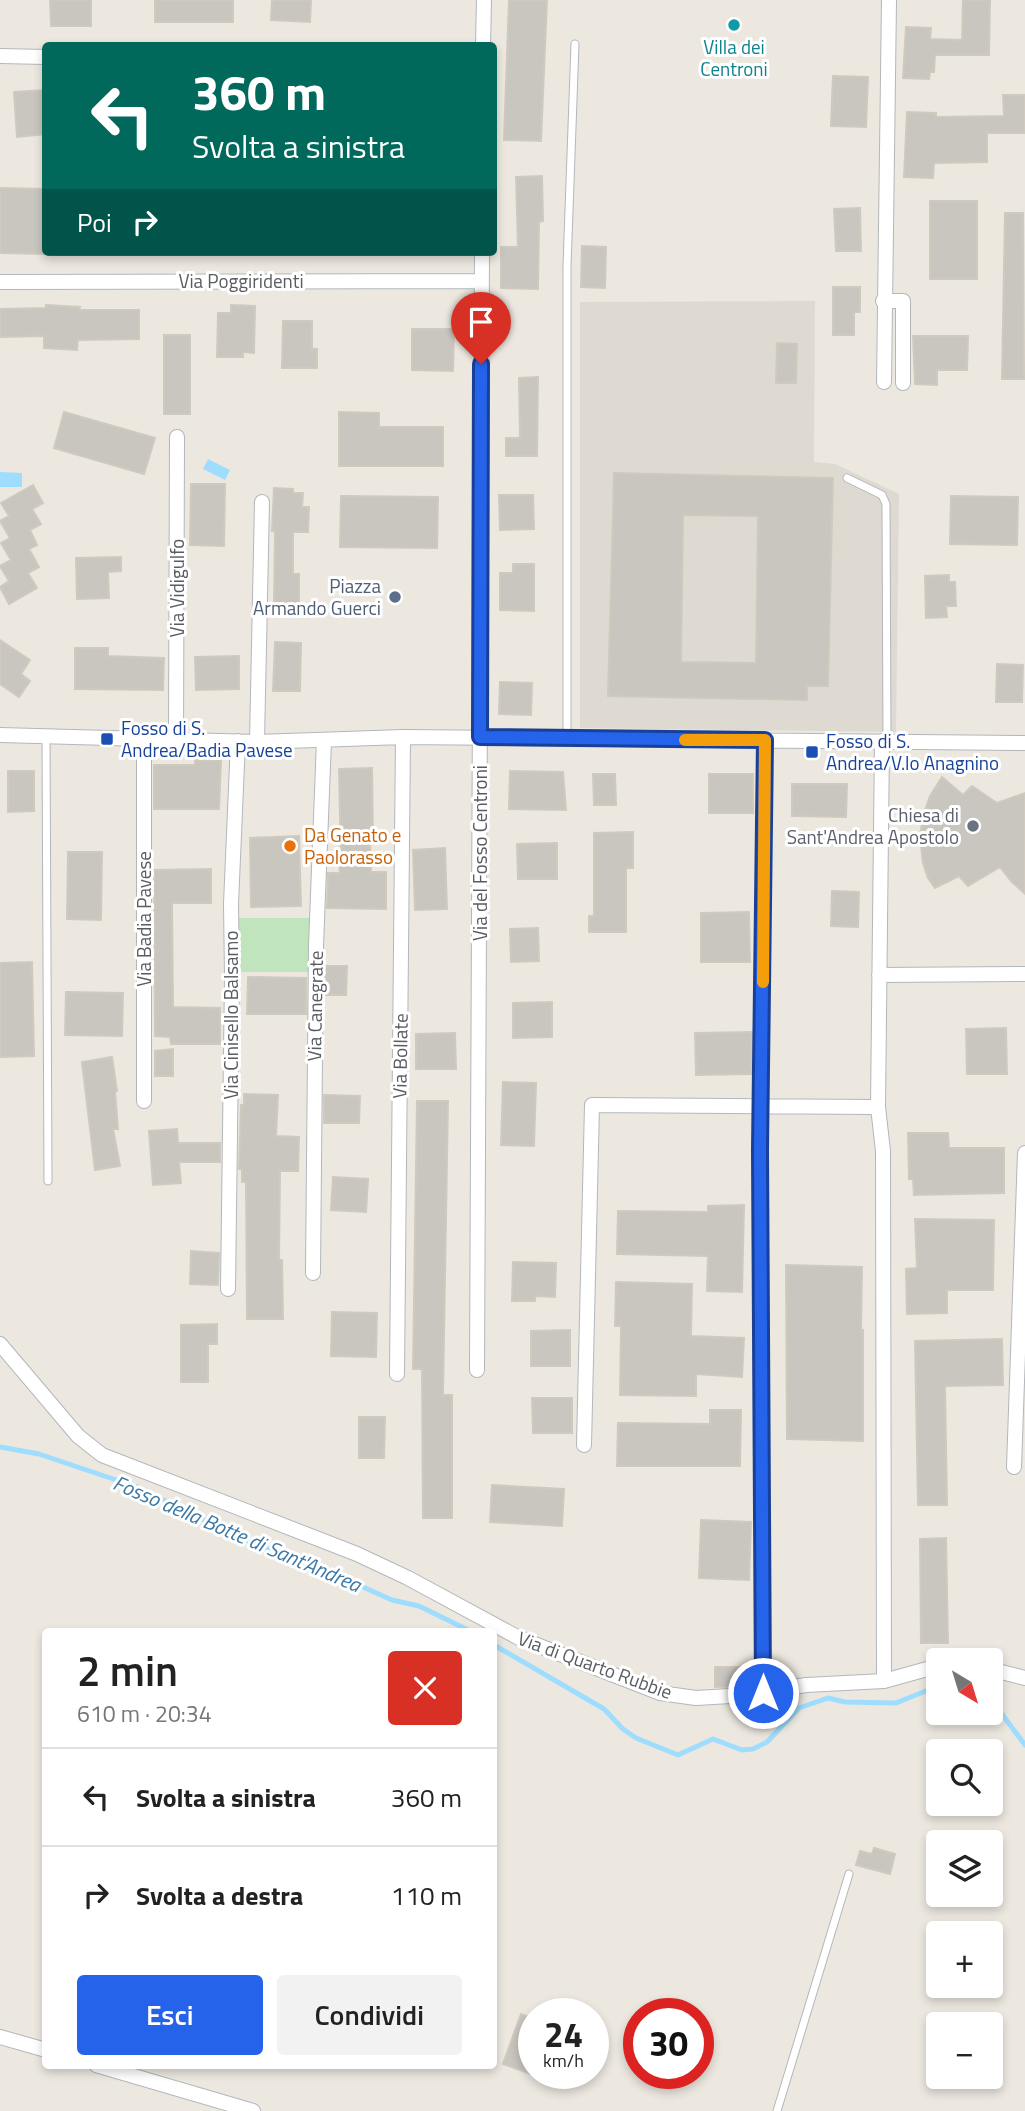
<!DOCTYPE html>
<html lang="it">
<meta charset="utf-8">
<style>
:root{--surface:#fff;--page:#f2f2f2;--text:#222;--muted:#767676;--line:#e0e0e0;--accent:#2563eb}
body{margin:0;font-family:"Titillium Web",sans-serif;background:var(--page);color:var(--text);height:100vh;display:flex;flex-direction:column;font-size:26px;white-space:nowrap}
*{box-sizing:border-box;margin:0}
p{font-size:23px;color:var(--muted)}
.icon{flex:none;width:38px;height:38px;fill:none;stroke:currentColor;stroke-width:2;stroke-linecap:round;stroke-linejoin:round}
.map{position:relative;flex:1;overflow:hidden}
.sheet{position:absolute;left:42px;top:1628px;width:455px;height:441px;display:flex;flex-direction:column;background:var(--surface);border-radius:7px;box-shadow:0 4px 10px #0003}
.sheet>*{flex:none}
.banner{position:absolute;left:42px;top:42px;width:455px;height:214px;border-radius:7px;box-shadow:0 4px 10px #0003;background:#00695c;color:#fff;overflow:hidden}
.needle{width:46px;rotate:142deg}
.fabs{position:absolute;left:926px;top:1648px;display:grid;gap:14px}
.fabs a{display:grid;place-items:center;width:77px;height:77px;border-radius:7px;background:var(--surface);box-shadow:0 4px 10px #0003;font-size:35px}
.speed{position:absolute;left:518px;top:1998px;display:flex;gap:14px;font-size:35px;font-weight:700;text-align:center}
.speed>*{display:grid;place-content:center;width:91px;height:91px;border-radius:50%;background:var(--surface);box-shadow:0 4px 10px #0003;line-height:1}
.speed small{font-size:18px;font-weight:400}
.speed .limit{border:10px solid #d22;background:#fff;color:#111}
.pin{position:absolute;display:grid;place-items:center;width:60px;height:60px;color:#fff;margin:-72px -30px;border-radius:50% 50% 50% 0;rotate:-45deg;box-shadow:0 0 7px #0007}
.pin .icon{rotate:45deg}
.me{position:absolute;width:77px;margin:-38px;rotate:0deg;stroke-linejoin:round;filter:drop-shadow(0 0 5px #0008)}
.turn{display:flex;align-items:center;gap:24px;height:147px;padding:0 35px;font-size:32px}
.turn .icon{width:91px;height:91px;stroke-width:2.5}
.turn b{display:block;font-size:49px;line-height:60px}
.then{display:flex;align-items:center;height:66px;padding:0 35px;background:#0003;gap:14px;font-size:26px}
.round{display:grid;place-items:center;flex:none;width:74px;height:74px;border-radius:7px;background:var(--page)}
.overview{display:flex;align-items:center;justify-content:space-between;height:119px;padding:0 35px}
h1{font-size:42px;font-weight:600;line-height:52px}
.primary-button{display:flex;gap:14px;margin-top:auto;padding:14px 35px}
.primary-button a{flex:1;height:80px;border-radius:7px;background:var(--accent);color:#fff;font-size:28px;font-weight:600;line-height:80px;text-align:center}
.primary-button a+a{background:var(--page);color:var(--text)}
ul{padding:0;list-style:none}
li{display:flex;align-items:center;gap:21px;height:98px;padding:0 35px;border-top:2px solid var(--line)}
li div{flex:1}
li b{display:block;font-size:26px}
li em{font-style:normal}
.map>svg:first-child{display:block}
.education{fill:#dedad1}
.green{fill:#c0e4bc}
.water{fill:#9eddfe}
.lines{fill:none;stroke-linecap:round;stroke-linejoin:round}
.stream{stroke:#9eddfe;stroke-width:5}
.building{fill:#c9c5bf;stroke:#d0c9be;stroke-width:2;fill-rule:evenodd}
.lane-casing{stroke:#b3b7bb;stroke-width:9}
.street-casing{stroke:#b3b7bb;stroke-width:16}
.lane{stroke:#fff;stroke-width:7}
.street{stroke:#fff;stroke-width:14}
.route-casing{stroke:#184099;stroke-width:18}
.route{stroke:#2563eb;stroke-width:12}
.slow{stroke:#f59e0b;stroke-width:12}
.culture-dot{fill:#0f9aa8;stroke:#fff;stroke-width:2.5}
.service-dot{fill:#5c6f8a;stroke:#fff;stroke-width:2.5}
.transit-dot{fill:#1a4fb4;stroke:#fff;stroke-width:2.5}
.worship-dot{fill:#6b7280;stroke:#fff;stroke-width:2.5}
.food-dot{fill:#e8710a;stroke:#fff;stroke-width:2.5}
.labels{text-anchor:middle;stroke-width:6;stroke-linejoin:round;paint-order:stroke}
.culture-label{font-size:19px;fill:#0d838f;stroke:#fff}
.street-label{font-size:19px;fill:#595d61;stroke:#fff}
.service-label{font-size:19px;fill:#4e5e75;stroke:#fff;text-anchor:end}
.transit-label{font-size:19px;fill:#164399;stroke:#fff;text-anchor:start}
.worship-label{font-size:19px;fill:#5b616d;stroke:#fff;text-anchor:end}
.food-label{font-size:19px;fill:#c56008;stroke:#fff;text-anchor:start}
.water-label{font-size:21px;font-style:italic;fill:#3a79a7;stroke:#fff}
</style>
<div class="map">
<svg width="1025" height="2111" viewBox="0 0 1025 2111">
<rect width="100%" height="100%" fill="#ece8e0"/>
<path class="education" d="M815 301 814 462 835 464 899 494 896 732 580 728V302Z"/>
<path class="green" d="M239 918H309V972H238Z"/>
<path class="water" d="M208 459 230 470 225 480 203 469Z
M0 472 22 473V487H0Z"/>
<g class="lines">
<path class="stream" d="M0 1447 39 1454 137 1487 238 1537 352 1582 392 1600 419 1606 470 1631
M494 1645 604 1709 623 1729 636 1738 678 1755 713 1739 742 1750 753 1749 767 1742 799 1708 828 1698 845 1702 896 1703 938 1686
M990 1698 1025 1745"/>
</g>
<path class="building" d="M50 0H91V26H51Z
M155 0H233V22H155Z
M272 0H311L310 22 271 20Z
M509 0H547L541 141 504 140Z
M963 0H990L989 55H935L934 72H930L929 79 903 78 906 27 931 28 930 39 962 40Z
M833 76 868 77 866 127 831 126Z
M46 90V134L17 137 14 92Z
M1003 95H1025V133H987V162L934 163 933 178 904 177 907 112 936 113V117L1004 116Z
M542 176 543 221 539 222 538 289 501 288V247H518L516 177Z
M0 188 46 189V254L0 253Z
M930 201H977V279H930Z
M860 208 861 251H836L834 209Z
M1005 213H1023L1024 379H1002Z
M582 246 606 247 605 288 581 287Z
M833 287H860V312H854V335H833Z
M46 305 80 307 79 310H139V339L78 340 77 350 44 348V336L0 337V309L46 308Z
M231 305 255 306 254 353 243 352V357H217L218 313H231Z
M283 321H312V349H317V368H282Z
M412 329H454L453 371 412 370Z
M164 335H190V414H164Z
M913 336H968L967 370H937V385L915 384Z
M777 343 797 344 796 383H776Z
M538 377 537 456H506V438H520L519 378Z
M64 412 155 438 144 474 54 448Z
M339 412 379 413V427H443V466H339Z
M614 473 833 478 828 686H807V700L608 696ZM683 515 758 516 756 663 681 662Z
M191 484H225L224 546 190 545Z
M33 485 43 503 32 509 41 524 30 530 37 545 29 549 39 567 28 573 37 588 9 604 0 587 9 581 0 566 11 560 1 543 10 538 0 521 9 516 1 503Z
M274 488 293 489V493H303L302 507H309L308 532H293V574H299V604H274L275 531H272Z
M499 495H533L534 529 500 530Z
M341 496 438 497 437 548 340 547Z
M951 496 1018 497 1017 545 950 544Z
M121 557V571L108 572 109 598 77 599 76 558Z
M513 564H534V611L500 610V573H513Z
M949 575V582H955L956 606H946L947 617 926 618 925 576Z
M0 640 30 660 21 674 30 681 19 697 0 684Z
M275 642 301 643 300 691H273Z
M75 648H108V656L164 658 163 690 75 689Z
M239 656V689L196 690 195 657Z
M997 664 1023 665 1022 702H996Z
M500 682 532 683 531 715 499 714Z
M195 760H221L219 809H154V765H195Z
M372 768 373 840H370L371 872H386V909L327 908 328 873H340L339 864H341L339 769Z
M8 771H34V811L8 812Z
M510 771 563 772 566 810 509 809Z
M593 774H615L616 805H594Z
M709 774H753V813H709Z
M942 777 963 795 972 786 997 803 1025 793V894L1011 881 1000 867 968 886 959 876 935 888 928 878 923 863 920 836 923 816 930 796Z
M792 784H847L846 817 792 816Z
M633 832V868H626V932H589V916H594V833Z
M299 836 301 906 251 907 250 838Z
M557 843V879H518L517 844Z
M445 848 447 909 415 910 413 850Z
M68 852H102L101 920 67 919Z
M211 869V903H172L173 1007 220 1008V1044H171L170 1037 155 1036 154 870Z
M832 891 859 892 858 927 831 926Z
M749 912 750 962H701V913Z
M538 928 539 961 511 962 510 929Z
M32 962 34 1056 0 1057V963Z
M325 966H347L346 995H325Z
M248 977 306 978V1014H247Z
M66 992 123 993 122 1036 65 1035Z
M552 1002V1037L513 1038V1003Z
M1006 1028 1007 1074H967L966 1029Z
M752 1032 751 1074 696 1075 695 1033Z
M455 1033 456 1069H416V1034Z
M173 1049V1076H155V1051Z
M112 1057 117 1091H115L118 1129H113L120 1166 95 1170 82 1062Z
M503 1082 536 1083 534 1146 501 1145Z
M244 1094 278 1095 276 1136 299 1137 298 1171H280L279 1260H282L283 1319H247L246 1182H242V1169H239L241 1105H244Z
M324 1095 360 1096 359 1123H324Z
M417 1101H448L443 1395H452V1518H423L422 1369H413Z
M177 1129 178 1143H220V1162H179L181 1183 153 1185 149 1131Z
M908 1133H948L949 1148H1004V1193L914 1195 913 1179H909Z
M333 1177 368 1179 366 1212 331 1210Z
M744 1205 742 1292 707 1291 708 1256 617 1254 618 1211 708 1212V1206Z
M915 1219 994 1220 993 1290H947V1313L907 1314 906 1269 917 1268Z
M191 1251 219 1253 218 1285 190 1284Z
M513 1262 556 1263 555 1297 535 1296V1301H512Z
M786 1265 862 1267 861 1330H863V1441L787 1439Z
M616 1282 692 1284 691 1336 744 1338 742 1377 696 1374V1396L620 1395 621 1326H615Z
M332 1312 377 1313 376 1357 331 1356Z
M217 1324V1344H208V1382H181V1325Z
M570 1330V1366H531V1331Z
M1002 1339 1003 1385 945 1386 947 1505H918L915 1341Z
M532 1398H572V1433H533Z
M710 1410H741L740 1466H617L618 1423 710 1424Z
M359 1417H385L384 1458H359Z
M492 1485 564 1489 562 1526 490 1522Z
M701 1520 751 1522 749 1580 699 1578Z
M946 1538 948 1643H921L920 1539Z
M715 1667H743V1686L715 1687Z
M874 1848 895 1854 890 1874 856 1865 860 1851 872 1854Z
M521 2014 534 2019V2075L503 2064Z"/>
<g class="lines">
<defs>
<path id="lane" d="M847 478 882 495 886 504 887 742
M46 736 48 1181
M567 738V266L575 44
M777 2111 849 1874"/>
<path id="street" d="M483 46 484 0
M0 56 46 57
M0 282 482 281
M883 301H903V383
M884 382 889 0
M0 735 257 742 403 737 1025 743
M176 738 177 437
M257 742 262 502
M879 975 1025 974
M144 1101V737
M878 1107 882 741
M313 1273 316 946 324 740
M228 1289 232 977 231 904 238 741
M0 1344 78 1436 102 1455 357 1554 408 1578 519 1638 660 1693 696 1698 747 1695 806 1685 884 1681 938 1666
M477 1370 482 252
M397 1374 403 737
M584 1445 592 1105 878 1107 883 1151 884 1681
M1014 1467 1025 1153
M990 1669 1025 1678
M763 1693 760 1151 765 740
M0 2037 46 2050
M96 2065 253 2111"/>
</defs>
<use href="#lane" class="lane-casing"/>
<use href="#street" class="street-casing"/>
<use href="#lane" class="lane"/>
<use href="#street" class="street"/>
</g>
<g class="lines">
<defs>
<path id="route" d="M481 364 480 737 765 740 760 1150 763 1693"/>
</defs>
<use href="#route" class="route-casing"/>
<use href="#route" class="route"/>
<path class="slow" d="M685 740H765L763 982"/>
</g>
<circle class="culture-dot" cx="734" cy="25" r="7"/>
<circle class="service-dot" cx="395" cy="597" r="7"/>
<g class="transit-dot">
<rect x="100" y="732" width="14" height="14" rx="3.5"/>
<rect x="805" y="745" width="14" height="14" rx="3.5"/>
</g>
<circle class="worship-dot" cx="973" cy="826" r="7"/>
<circle class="food-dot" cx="290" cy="846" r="7"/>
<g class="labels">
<g class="culture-label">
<text x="734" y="54">Villa dei<tspan x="734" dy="22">Centroni</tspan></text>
</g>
<g class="street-label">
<text x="241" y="288">Via Poggiridenti</text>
<text transform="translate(177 588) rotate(-90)" y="7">Via Vidigulfo</text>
<text transform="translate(480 853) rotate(-90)" y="7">Via del Fosso Centroni</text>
<text transform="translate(144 919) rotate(-90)" y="7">Via Badia Pavese</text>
<text transform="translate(315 1006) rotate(-89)" y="7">Via Canegrate</text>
<text transform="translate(231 1015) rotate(-90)" y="7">Via Cinisello Balsamo</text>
<text transform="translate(400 1056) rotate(-89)" y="7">Via Bollate</text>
<text transform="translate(595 1665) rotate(20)" y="7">Via di Quarto Rubbie</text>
</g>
<g class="service-label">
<text x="381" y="593">Piazza<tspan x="381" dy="22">Armando Guerci</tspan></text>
</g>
<g class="transit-label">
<text x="121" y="735">Fosso di S.<tspan x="121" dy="22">Andrea/Badia Pavese</tspan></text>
<text x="826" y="748">Fosso di S.<tspan x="826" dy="22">Andrea/V.lo Anagnino</tspan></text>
</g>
<g class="worship-label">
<text x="959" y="822">Chiesa di<tspan x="959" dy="22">Sant'Andrea Apostolo</tspan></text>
</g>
<g class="food-label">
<text x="304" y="842">Da Genato e<tspan x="304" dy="22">Paolorasso</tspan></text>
</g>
<g class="water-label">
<text transform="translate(237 1534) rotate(23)" y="7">Fosso della Botte di Sant'Andrea</text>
</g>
</g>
</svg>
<div class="fabs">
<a><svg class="needle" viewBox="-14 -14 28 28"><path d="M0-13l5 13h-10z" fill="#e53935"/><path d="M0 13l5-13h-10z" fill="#767676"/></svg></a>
<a><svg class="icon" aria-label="search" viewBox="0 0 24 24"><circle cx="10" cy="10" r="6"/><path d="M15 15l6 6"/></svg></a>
<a><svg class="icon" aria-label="layers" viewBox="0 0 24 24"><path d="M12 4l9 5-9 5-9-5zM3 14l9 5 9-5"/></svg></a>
<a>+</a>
<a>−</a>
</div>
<div class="speed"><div>24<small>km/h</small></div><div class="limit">30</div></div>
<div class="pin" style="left:481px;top:364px;background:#d93025"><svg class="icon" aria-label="arrive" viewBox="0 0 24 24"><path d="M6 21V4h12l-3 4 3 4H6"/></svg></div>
<svg class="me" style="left:763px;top:1693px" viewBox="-20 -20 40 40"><circle r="17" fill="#2563eb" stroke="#fff" stroke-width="3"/><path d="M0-11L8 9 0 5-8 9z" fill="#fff"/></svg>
<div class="banner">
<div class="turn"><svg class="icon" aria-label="left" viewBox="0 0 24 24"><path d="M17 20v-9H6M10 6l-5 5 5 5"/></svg><div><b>360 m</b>Svolta a sinistra</div></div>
<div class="then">Poi<svg class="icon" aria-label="right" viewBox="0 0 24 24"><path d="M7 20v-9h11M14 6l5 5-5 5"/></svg></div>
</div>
<section class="sheet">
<div class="overview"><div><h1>2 min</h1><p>610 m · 20:34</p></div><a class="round" style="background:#d93025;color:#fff"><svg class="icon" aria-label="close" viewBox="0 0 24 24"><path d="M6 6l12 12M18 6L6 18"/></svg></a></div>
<ul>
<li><svg class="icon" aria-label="left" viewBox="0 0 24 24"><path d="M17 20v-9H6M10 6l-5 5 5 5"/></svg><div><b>Svolta a sinistra</b></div><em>360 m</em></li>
<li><svg class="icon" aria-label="right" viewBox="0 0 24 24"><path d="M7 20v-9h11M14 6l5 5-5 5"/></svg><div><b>Svolta a destra</b></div><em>110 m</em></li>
</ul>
<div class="primary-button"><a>Esci</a><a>Condividi</a></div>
</section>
</div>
